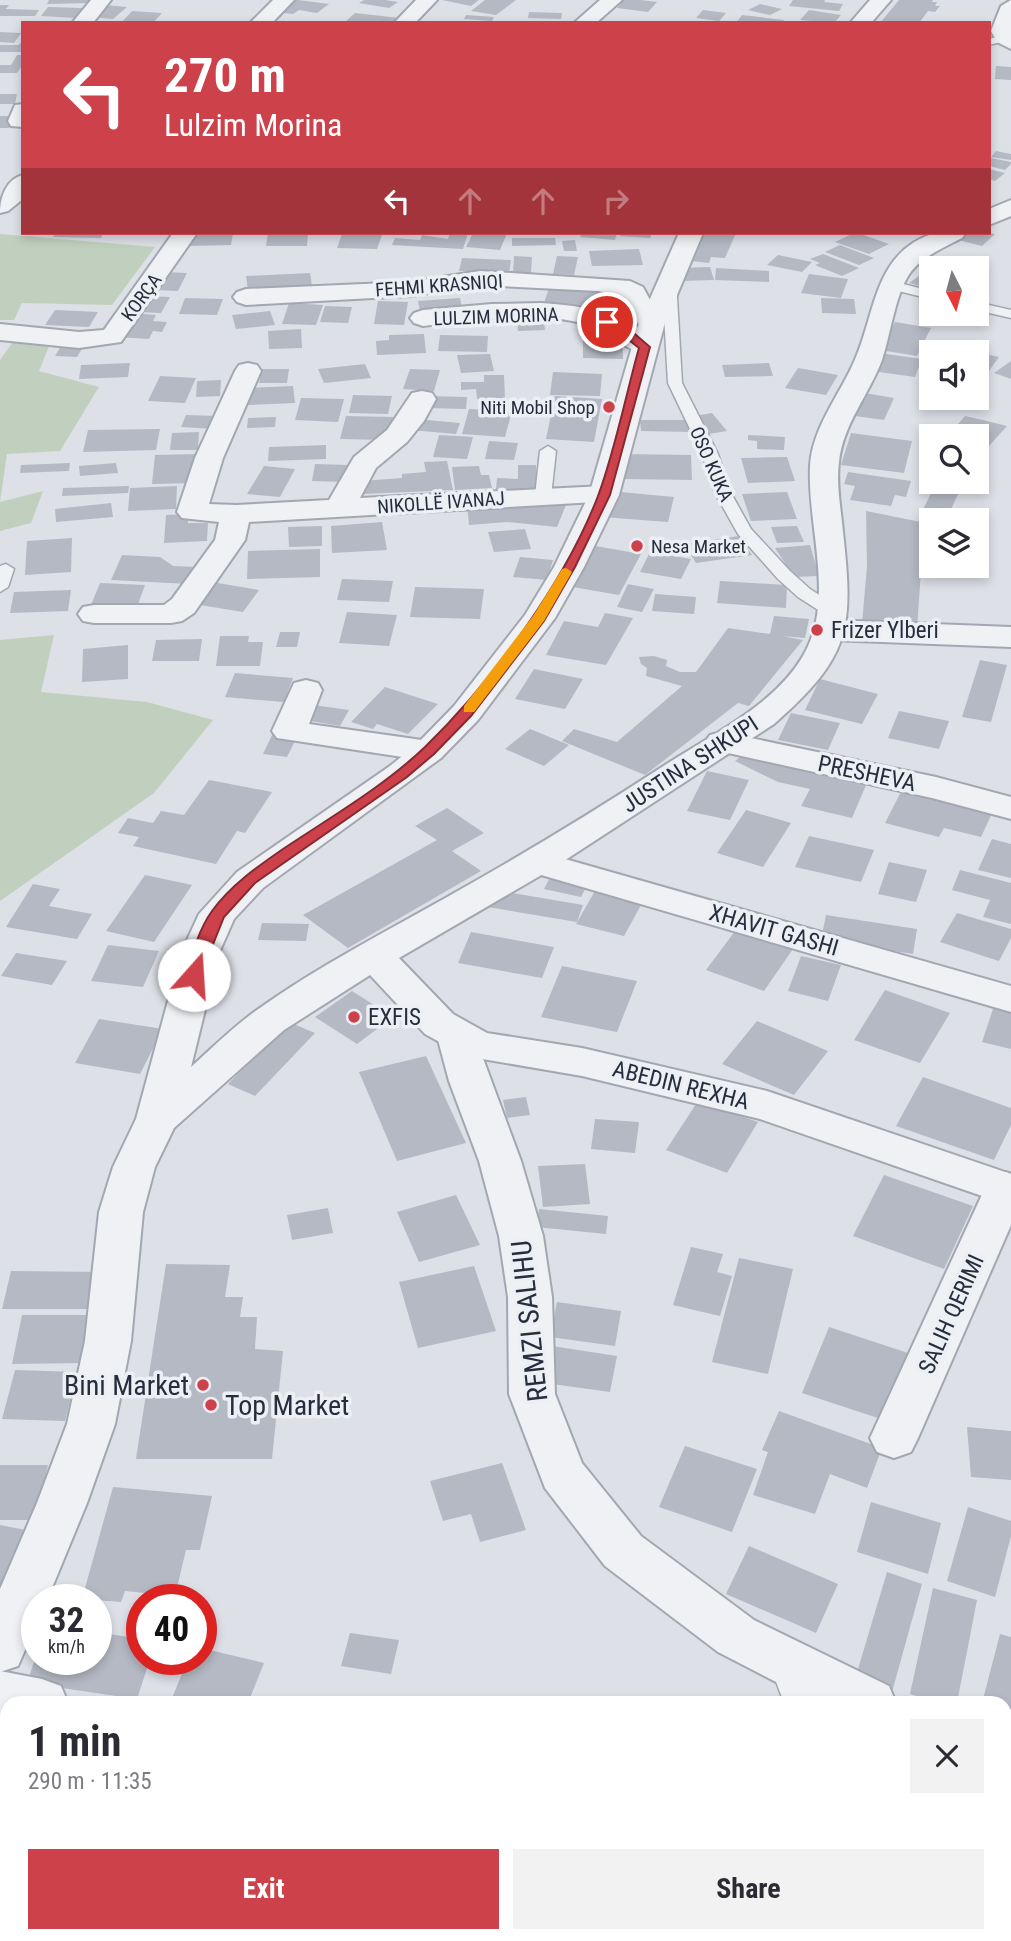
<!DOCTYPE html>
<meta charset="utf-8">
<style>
:root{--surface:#fff;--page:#f2f2f3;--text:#2b2b33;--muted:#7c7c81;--accent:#cd414b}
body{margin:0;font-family:"Roboto Condensed",sans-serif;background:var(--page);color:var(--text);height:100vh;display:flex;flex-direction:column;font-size:26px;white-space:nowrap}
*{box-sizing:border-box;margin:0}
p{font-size:23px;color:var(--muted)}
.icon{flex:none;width:38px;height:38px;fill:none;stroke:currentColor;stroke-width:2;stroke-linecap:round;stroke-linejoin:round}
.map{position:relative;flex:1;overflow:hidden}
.sheet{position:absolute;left:0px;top:1696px;width:1012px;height:247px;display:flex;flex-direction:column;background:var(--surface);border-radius:21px 21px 0 0;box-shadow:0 4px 10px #0003}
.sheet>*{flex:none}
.hud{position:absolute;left:21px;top:21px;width:970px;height:214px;border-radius:0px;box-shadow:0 4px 10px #0003;background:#cd414b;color:#fff;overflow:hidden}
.needle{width:46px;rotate:174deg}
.controls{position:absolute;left:919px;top:256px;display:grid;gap:14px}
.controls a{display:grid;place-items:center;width:70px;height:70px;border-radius:0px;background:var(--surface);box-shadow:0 4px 10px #0003;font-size:35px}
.speed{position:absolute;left:21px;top:1584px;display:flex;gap:14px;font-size:35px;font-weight:700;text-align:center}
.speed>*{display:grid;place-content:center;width:91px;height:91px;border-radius:50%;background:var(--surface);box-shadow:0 4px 10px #0003;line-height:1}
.speed small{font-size:18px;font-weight:400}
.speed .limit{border:10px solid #d22;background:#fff;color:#111}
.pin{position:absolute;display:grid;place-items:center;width:60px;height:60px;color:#fff;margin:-30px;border:4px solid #fff;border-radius:50%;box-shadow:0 2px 7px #0007}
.me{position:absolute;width:77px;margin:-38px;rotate:19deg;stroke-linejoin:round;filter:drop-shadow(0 0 5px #0008)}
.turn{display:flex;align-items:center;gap:24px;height:147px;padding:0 28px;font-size:32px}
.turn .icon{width:91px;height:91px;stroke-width:2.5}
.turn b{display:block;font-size:49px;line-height:60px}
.lanes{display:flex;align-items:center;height:66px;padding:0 28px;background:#0003;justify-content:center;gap:35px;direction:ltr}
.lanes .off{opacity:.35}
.round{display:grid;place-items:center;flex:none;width:74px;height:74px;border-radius:0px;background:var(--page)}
.head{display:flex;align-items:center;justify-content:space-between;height:119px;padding:0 28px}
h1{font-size:42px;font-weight:700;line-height:52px}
.button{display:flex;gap:14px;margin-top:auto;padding:14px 28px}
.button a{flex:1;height:80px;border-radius:0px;background:var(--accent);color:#fff;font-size:28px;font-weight:700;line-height:80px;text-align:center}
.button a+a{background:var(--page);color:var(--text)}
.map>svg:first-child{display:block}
.built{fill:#cbcfd9}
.green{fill:#c1d0be}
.building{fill:#b4b9c3}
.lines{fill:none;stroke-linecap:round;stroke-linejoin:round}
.service-casing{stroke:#a2a7b1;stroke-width:3}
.minor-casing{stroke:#a2a7b1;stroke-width:4}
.tertiary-casing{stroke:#a2a7b1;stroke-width:4}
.path{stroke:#bbbec5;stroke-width:6;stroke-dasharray:7 7;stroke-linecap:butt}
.service{fill:#eff1f5;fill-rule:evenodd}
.minor{fill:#eff1f5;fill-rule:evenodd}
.tertiary{fill:#eff1f5;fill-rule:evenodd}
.route{fill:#cd414b;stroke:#852a31;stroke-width:2}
.slow{fill:#f59e0b}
.poi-dot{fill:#cd414b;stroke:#eceff4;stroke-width:2.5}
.labels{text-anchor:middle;stroke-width:7;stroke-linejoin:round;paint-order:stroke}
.far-street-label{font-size:19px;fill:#262d3d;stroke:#eceff4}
.far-poi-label{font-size:19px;fill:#262d3d;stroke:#eceff4;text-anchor:end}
.poi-label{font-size:23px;fill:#262d3d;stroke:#eceff4;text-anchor:start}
.street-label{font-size:23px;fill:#262d3d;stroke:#eceff4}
.near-street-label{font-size:28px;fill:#262d3d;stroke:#eceff4}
.near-poi-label{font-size:28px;fill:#262d3d;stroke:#eceff4;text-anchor:end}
</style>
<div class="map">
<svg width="1011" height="1941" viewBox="0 0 1011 1941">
<rect width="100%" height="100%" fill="#dde0e7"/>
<path class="built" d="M1005 1815 1011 1820V1941H846L852 1936H1004Z"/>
<path class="green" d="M0 234 155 247 112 305 22 303 14 320H0Z
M13 342 50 344 39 371 99 387 60 451 7 454 0 502 43 491 31 523 0 531V360Z
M54 635 41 692 147 702 213 720 154 793 0 901V640Z"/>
<path class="building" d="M49 0H91V3L47 4Z
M291 0H298L329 4 317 13 299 10 293 14 275 12Z
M364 0H385L398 2 389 8 359 3Z
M442 0H479L471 6Z
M485 0H516L496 15 471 11Z
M624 0H640L657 2 648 12 617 8Z
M793 0H825L824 2 843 4 839 11 789 6Z
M899 0H933L932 2H937L935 6H940L935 12 928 11 919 23H880Z
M760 4 782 9 770 15 748 10Z
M0 5H9L6 9 39 10 35 16H0Z
M105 5 127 7 113 19 90 17Z
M48 7 83 8 76 18 41 16Z
M703 10 726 13 719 21 696 18Z
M809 10 841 15 834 23 800 20Z
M132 11 162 13 153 23 122 22Z
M529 12 562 13 561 19 528 18Z
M355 13 399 18 394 23H344Z
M466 15 494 17 492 21 464 19Z
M742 15 784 20 782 23H736Z
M0 32 21 33 14 43 0 42Z
M23 40 22 52H0V45H19Z
M17 55H23V64L17 73H0V65H11Z
M996 66 1011 67V80L995 79Z
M0 94H17L15 104H0Z
M0 116H12L9 128H0Z
M996 151 1011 154V160L991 157Z
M991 158 1011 162V164L1005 170 989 166Z
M989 169 1005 173 995 181 989 179Z
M55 233H103L101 238 53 237Z
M193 233H233L231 245 190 246Z
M268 233H308L307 246H266Z
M450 233H468L463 249 392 245 395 238 420 240 422 235 448 239Z
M473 233H507L500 250 466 247Z
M582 233H617L615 240 580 237Z
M621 233H652L650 238 620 236Z
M694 233H736L725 258 711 257 709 263 682 260Z
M854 233H858L889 244 869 254 835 242Z
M961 233H988L995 234 982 246 954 239Z
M342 234 382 235 377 249 337 248Z
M512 238H555L556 245 512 246Z
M575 240 577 251H564L562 241Z
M840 245 874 258 859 265 825 252Z
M639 249 643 265 592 266 589 251Z
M823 254 859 268 842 276 815 265 820 263 810 259Z
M778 255 812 262 802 272 767 265Z
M514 256 532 257 531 273H513Z
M557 256 578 257 574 275 553 274Z
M462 258 511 260 509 273 459 271Z
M935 265 944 268H931V289L909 283Z
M710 267 714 280 680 281 677 268Z
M716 268 769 271V282L715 280Z
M164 272 187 273 178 291 155 290Z
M310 273 312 286 248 290 246 276Z
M809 274 848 279 841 298 801 293Z
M551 282 614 286 607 314 542 309Z
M147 296 170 297 161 313 138 312Z
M185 298 223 299 217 315 179 314Z
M460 298 462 308 420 311 418 301Z
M821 298 854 299 856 314 822 313Z
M378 301 408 302 404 325 374 324Z
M289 303 323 305 316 325 282 324Z
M325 306 352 307 348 323 320 322Z
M55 310 98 312 89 327 45 325Z
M270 311 275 325 236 329 232 315Z
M133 313 156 315 153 321 167 322 162 332 153 331 149 339 118 337Z
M544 322 545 330 518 331 517 323Z
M895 322 931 328 917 356 880 350Z
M301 329 302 348 269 349 268 331Z
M424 334 426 353 377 355 376 341 389 340V335Z
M440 335 488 336 487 352 438 351Z
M583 336 622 337 623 359 583 358Z
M64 341 86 342 77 357 55 356Z
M976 352 999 357 986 375 976 373Z
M879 353 922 359 915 377 872 371Z
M490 354 494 371 461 373 457 355Z
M1011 361V379L994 373Z
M130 363 128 377 79 379 81 365Z
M769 363 773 376 725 377 722 365Z
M365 364 371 378 324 383 318 369Z
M798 368 838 375 826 395 785 388Z
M262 369H289L287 383H259Z
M410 369 440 370 434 391 403 389Z
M553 372 602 374 600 396 550 395Z
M484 375H504L505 399H477L476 389 461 390V382H484Z
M160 376 196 378 185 403 148 401Z
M221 380 220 396 196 397 197 381Z
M293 386 295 403 248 405 247 388Z
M865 393 894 398 884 420 855 416Z
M353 395 392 396 388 414 349 413Z
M428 396 467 397 466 409 426 408Z
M555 396 602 399 594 442 546 439Z
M301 398 344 399 338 422 295 420Z
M469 409 512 411 505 437 462 434Z
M712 413 727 431 709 434 694 416Z
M186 415 219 416 215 429 181 427Z
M346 416 393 417 388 440 340 439Z
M965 416 983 420 1007 426 989 446 976 443V436L948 435Z
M276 417 275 427 247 428 248 418Z
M416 419 460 423 456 434 411 430Z
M640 420H691L692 432 641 431Z
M160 429 156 450 83 452 88 430Z
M199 432 198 450H170L172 433Z
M851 433 912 441 904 473 841 465Z
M439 435 473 437 467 459 433 457Z
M748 435 785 437 784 450 757 449V441L748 440Z
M489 441 518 443 514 460 485 459Z
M326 445V459L268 461 269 447Z
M198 454 196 483 152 484 155 455Z
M622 454 691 455 692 480 622 479Z
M787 457 795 481 748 483 741 458Z
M447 461 453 490 363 494 361 481 402 478V474L426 472 424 462Z
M70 463 69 471 20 473 21 465Z
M116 463 118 473 80 476 79 466Z
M315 464 348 465 345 482 312 481Z
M518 465H536V489H496L497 478 518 479Z
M264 466 295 469 280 497 247 494Z
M479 466 481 475H489L492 488 455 490 452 467Z
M848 472 911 481 906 497 895 495 891 506 850 500 855 486 844 484Z
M935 485 960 490 946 520 919 518Z
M129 486 128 493 62 496 63 488Z
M177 486 176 509 128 511 130 488Z
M610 491 674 497 668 522 602 517Z
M787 492 797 519 751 521 742 494Z
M514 500 566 505 557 527 507 522 469 525 467 504Z
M111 503 113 517 56 522 55 509Z
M866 511 931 524V538L921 571 917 629 862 624 867 566Z
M188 514V523H208L207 541 164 543 166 515Z
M382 522 387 550 332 553 331 526Z
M322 526V546L289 547 288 527Z
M797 526 804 542 777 543 771 527Z
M525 529 531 549 494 552 488 532Z
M739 536 752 555 696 563 684 544Z
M72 538 71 572 25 575 27 541Z
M590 545 641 554 619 595 567 586Z
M810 545 819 576 794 577 775 548Z
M320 549V577L247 579 248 551Z
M650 552 691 559 681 579 640 572Z
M122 555 160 557 173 566 195 567 189 584 111 580Z
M520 557 553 560 547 580 513 577Z
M342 579 393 581 389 602 337 600Z
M206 581 259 590 243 612 188 603Z
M720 581 787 585 786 608 717 603Z
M100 583 145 585 137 607 91 605Z
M628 584 654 589 642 612 617 607Z
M415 587 484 589 480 619 410 617Z
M71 590 68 611 10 613 14 592Z
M655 594 696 597 694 614 652 611Z
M347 612 397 615 389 646 339 643Z
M605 613 633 618 606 665 546 655 564 621 598 627Z
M774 616 809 619 805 638 782 636 803 640 749 706 738 703 645 775 562 741 574 729 617 742 682 686 646 676 647 668 641 664 639 657 654 656 667 660 666 666 680 672H696L728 628 770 634Z
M280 632H300L297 647H276Z
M220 636H249L248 642H263L260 666H216Z
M202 639 199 661H152L156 640Z
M128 645V679L82 682 83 649Z
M980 660 1007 665 991 722 962 717Z
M534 669 583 679 565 709 515 699Z
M235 673 293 678 284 702 225 697Z
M820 679 878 694 862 724 805 710Z
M385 687 438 704 408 734 377 724 373 729 351 722Z
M313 705 349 710 340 726 304 720Z
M899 711 949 721 939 749 888 738Z
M791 713 840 723 828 750 778 740Z
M530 729 569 745 544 766 505 749Z
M272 735 297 737 287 757 263 754Z
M748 751 869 778 852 818 801 806 810 789 778 782 735 761Z
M707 771 749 780 730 820 687 811Z
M209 780 272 792 245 833 237 831 216 864 133 846 139 837 118 833 128 818 153 823 161 811 184 815Z
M904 786 994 809 981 837 944 828 939 837 885 823Z
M447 808 484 833 452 851 481 871 348 948 303 915 437 840 415 826Z
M746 810 791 823 763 867 717 853Z
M809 836 874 850 861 882 795 867Z
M992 839 1011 844V878L978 870Z
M889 862 927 870 916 902 878 894Z
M960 870 1011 883V924L983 917 990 900 952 890Z
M553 872 590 880 581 897 544 889Z
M145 875 192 885 154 942 106 931Z
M33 884 60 889 49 906 92 914 77 939 6 927Z
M599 884 646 896 624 936 576 924Z
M489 889 583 905 577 922 482 906Z
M957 913 1011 929V938L999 961 940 942Z
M826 915 917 929 913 954 821 940Z
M262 923 309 924 306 941 258 940Z
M738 927 795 946 764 991 706 970Z
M471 932 554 947 542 978 458 963Z
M108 945 159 951 143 987 91 981Z
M16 953 67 961 52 985 1 976Z
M801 956 841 965 828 1001 788 991Z
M562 966 637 981 617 1032 541 1017Z
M885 990 950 1013 920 1063 854 1040Z
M352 991 393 1017 357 1044 315 1017Z
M995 1003 1011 1007V1049L982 1042Z
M99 1019 163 1029 140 1074 75 1063Z
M757 1021 828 1051 794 1095 722 1064Z
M289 1022 315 1033 255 1096 228 1084Z
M426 1056 466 1143 397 1161 359 1072Z
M923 1077 1011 1108V1125L994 1160 896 1126Z
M526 1097 530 1115 507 1118 503 1100Z
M698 1101 758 1122 727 1173 666 1150Z
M595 1119 639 1122 635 1153 591 1149Z
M585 1164 590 1204 543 1207 538 1166Z
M884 1175 973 1206 944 1269 853 1236Z
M456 1195 480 1245 419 1262 397 1212Z
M328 1208 333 1233 292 1240 287 1215Z
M539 1209 608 1216 606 1234 536 1227Z
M691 1247 723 1254 717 1272 732 1276 720 1316 673 1305Z
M739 1258 793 1269 768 1374 712 1362Z
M166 1264 230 1265 225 1297H243L240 1317H257L255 1349 283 1351 272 1459H136Z
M474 1266 496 1331 418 1348 399 1282Z
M11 1271 103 1272 96 1309H2Z
M557 1302 621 1311 615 1346 550 1337Z
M22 1315H93L85 1363 12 1364Z
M829 1327 914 1355 890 1422 802 1393Z
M552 1346 617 1356 610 1392 545 1383Z
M15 1370 77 1372 65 1421 2 1419Z
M779 1411 882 1448 867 1488 830 1474 815 1514 753 1495 768 1452 762 1450Z
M967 1427 1011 1431V1480L971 1477Z
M685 1446 757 1469 732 1532 659 1507Z
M502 1463 526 1530 480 1542 471 1514 443 1521 430 1481Z
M0 1465H48L37 1520H0Z
M113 1487 212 1496 200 1550H186L175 1596 125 1591 121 1602 82 1599Z
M871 1502 941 1523 928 1574 857 1552Z
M968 1507 1011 1521V1536L995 1597 947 1581Z
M0 1525 31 1531 0 1599Z
M749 1546 838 1584 816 1633 726 1594Z
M887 1572 922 1584 892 1692 855 1679Z
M933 1588 977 1600 957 1703H940L910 1694Z
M96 1632 142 1639V1659H150L137 1699 27 1683 35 1659H96Z
M350 1633 399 1640 391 1674 341 1666Z
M1000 1634 1011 1637V1722L1004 1720V1703H982Z
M201 1648 264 1663 248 1703 212 1699 211 1703H170L188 1659H201Z
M0 1835 7 1836V1921L0 1920Z
M72 1936H124L160 1941H71Z
M578 1936H624L618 1941H584Z"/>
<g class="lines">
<defs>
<path id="service" d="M1004 35 1009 38 1008 40 989 45V39Z
M669 276 676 280 682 383 718 454 731 493 751 529 790 571 810 589 838 607 841 611 838 615H826L798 597 778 579 738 534 715 493 702 454 668 383 662 280Z
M891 281 931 291V299L886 288 884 285Z
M976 302 1011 310V318L976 310Z
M548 446 556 451 551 496 543 501 535 496 540 451Z
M6 564 14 569 8 587 0 592V566Z
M785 1655 795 1659 813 1703H784L771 1668 775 1659Z
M647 1936H686L684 1941H644Z"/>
<path id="minor" d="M91 0H111L93 23H72Z
M273 0H294L272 23H250Z
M416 0H437L415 23H394Z
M600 0H622L596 23H574Z
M1011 0V49L997 42 991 31 1001 6Z
M23 104V127L11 126 8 121 15 105Z
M23 175V199L8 211 0 213C0 198 6 179 23 175Z
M173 233H197L121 342 79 348 0 340V324L79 332 104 330Z
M480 271 630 281 643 287 664 326 660 331 651 334 642 331 624 297 598 291 480 285 410 296 246 305 237 302 233 297 237 292 246 289 410 282Z
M541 303C581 306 632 311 657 347L653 353C631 358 610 330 586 324 534 310 475 320 423 326L414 323 410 318 414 313 423 310 492 304Z
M248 363 257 365 261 371 223 458 209 504 236 505 329 500 354 457 387 430 412 393 422 391 432 393 436 399 424 421 407 442 376 468 360 498 604 486 614 489 619 495 614 501 249 522 245 540 194 613 182 621 171 623H94L83 621 78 614 83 607 94 605H164L172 599 215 540 219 522 182 518 177 512 195 458 235 371 239 365Z
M830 620 1011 627V647L830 640 819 637 814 630 819 623Z
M306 680 318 683 322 690 309 724 429 741 441 744 446 751 441 758 429 761 277 738 272 731 294 683Z
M722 732 936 777 1011 797V819L932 798 710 749 705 742 710 735Z
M537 851 1011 986V1012L524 870 519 862 524 854Z
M457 1022 471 1026 521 1161 543 1236 552 1297 555 1394 582 1463 641 1536 754 1620 889 1686 896 1703H817L718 1652 605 1566 545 1488 509 1394 508 1297 499 1236 479 1161 449 1081 437 1036 443 1026Z
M1006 1172 1011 1174V1225L918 1438 911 1452 894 1458 877 1452 870 1438 985 1188 991 1177Z
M0 1671 42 1679 61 1686 68 1703H7V1721L0 1719Z
M1004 1757 1011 1760V1813L1004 1810Z"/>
<path id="tertiary" d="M870 0H891L871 23H850Z
M1011 200V216L989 225V209Z
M679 233H703L664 326 619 495 584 567 555 618 478 720 441 758 263 888 234 919 219 953 191 1067C212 1048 233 1027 257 1010 317 967 385 932 449 896 522 855 593 812 662 767 709 736 773 707 803 656 836 600 807 527 810 466 812 429 838 397 853 364 876 316 872 252 935 233 944 231 956 233 966 233L962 238C943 248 918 258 907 278 895 298 890 336 882 360 869 395 843 424 839 462 836 485 841 509 843 532 854 630 850 657 774 724L550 870 399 958 453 1014 487 1033 582 1048 767 1091 1011 1174V1206L760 1119 582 1076 465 1056 425 1034 370 975 284 1030 174 1128 155 1167 143 1212 131 1341 115 1424 87 1503 47 1600H37V1623L18 1666 0 1672V1589L37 1503 67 1424 85 1341 99 1212 113 1167 136 1119 181 953 199 914 237 872 390 766 417 744 454 706 525 615 554 567 589 495 638 326Z"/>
</defs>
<use href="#service" class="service-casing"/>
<use href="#minor" class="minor-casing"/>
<use href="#tertiary" class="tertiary-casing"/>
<path class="path" d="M918 1936 919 1941"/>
<use href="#service" class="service"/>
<use href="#minor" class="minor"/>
<use href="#tertiary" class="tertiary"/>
</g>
<path class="route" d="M607 319 628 328 650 347 610 495 575 567 544 621 471 716 434 754 407 777 255 883 224 917 199 979H188L186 975C192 954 199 929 212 911 231 885 257 867 283 849 331 817 383 787 425 747 491 683 565 582 598 496 615 451 626 394 639 348L620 333 604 324 602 322Z"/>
<path class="slow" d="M566 568 572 572 544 621 474 712H464V706L533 616 562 569Z"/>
<g class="poi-dot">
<circle cx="609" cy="407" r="7"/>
<circle cx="637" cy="546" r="7"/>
<circle cx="817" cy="630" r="7"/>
<circle cx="354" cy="1017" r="7"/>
<circle cx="203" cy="1385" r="7"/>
<circle cx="211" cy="1405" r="7"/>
</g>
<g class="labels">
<g class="far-street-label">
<text transform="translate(439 285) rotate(-4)" y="7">FEHMI KRASNIQI</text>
<text transform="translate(141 297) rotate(-54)" y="7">KORÇA</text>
<text transform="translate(496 316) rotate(-2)" y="7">LULZIM MORINA</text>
<text transform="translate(712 464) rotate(66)" y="7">OSO KUKA</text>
<text transform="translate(441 502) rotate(-4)" y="7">NIKOLLË IVANAJ</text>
</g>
<g class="far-poi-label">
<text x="595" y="414">Niti Mobil Shop</text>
<text x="651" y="553" text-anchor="start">Nesa Market</text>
</g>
<g class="poi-label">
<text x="831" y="638">Frizer Ylberi</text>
<text x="368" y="1025">EXFIS</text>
</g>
<g class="street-label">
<text transform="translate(690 764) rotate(-33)" y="8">JUSTINA SHKUPI</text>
<text transform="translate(867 773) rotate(12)" y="8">PRESHEVA</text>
<text transform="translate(774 930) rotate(16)" y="8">XHAVIT GASHI</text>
<text transform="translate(681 1085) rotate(14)" y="8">ABEDIN REXHA</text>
<text transform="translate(951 1314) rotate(-66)" y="8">SALIH QERIMI</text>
</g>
<g class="near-street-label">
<text transform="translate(529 1321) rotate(-96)" y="10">REMZI SALIHU</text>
</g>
<g class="near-poi-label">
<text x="189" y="1395">Bini Market</text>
<text x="225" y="1415" text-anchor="start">Top Market</text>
</g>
</g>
</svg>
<div class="controls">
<a><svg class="needle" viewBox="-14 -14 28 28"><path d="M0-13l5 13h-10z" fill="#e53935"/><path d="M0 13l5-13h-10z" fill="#7c7c81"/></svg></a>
<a><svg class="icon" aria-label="sound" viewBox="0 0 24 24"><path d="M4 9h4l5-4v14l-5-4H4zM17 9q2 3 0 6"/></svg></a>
<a><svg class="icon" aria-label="search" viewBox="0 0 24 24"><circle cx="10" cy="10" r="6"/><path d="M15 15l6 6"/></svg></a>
<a><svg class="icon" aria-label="layers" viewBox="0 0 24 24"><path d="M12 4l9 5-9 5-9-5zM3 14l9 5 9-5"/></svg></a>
</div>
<div class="speed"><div>32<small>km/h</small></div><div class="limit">40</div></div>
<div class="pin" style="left:607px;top:322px;background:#d93025"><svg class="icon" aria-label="arrive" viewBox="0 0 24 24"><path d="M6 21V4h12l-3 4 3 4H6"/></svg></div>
<svg class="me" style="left:194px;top:975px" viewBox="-20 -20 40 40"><circle r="19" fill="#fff"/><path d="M0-13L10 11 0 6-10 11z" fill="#cd414b"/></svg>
<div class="hud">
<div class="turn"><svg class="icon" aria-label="left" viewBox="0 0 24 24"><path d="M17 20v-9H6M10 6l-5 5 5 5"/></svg><div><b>270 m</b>Lulzim Morina</div></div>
<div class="lanes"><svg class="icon" aria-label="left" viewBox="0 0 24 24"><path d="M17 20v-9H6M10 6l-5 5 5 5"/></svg><svg class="icon off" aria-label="ahead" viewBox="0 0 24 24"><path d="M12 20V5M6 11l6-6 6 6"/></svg><svg class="icon off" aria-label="ahead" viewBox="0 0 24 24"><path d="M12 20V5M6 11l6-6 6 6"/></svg><svg class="icon off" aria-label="right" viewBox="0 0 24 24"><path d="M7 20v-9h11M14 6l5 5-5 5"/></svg></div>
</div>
<section class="sheet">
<div class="head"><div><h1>1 min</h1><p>290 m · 11:35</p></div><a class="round"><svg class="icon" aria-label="close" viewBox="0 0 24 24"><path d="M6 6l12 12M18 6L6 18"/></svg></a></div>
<div class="button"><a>Exit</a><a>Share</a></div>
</section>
</div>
